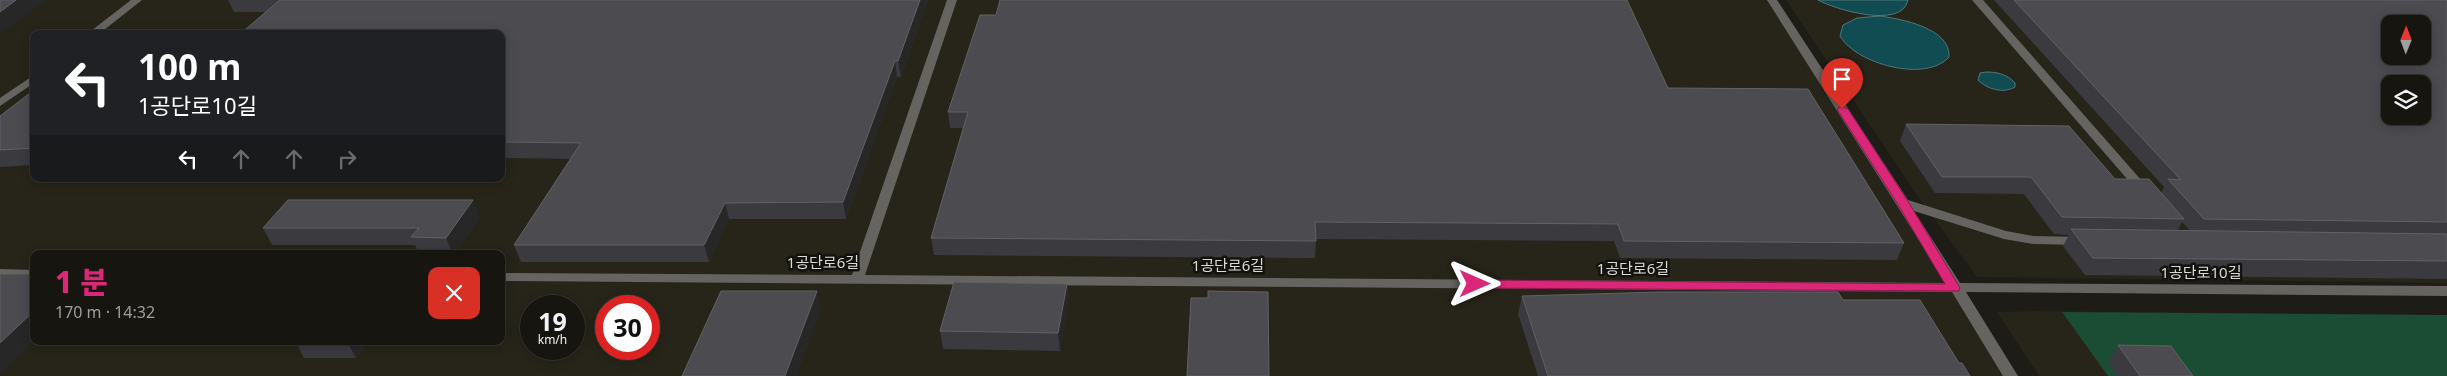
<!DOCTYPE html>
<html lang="ko">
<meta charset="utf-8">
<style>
:root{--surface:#161510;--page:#23221e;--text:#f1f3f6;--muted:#9e9f9f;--line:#353430;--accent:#db2777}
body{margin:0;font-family:"Noto Sans","Noto Sans KR",sans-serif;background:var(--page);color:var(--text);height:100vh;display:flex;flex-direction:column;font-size:19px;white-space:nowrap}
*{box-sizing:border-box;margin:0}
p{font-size:16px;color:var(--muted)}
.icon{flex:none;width:28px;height:28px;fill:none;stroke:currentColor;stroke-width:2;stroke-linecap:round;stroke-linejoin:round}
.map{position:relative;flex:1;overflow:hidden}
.side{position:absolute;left:30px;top:250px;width:475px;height:95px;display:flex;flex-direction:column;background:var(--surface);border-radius:10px;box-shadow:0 2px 12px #0003,0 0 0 1px var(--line)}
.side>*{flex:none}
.top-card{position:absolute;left:30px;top:30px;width:475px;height:152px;border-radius:10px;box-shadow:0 2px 12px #0003,0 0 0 1px var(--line);background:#202124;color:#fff;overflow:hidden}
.needle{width:32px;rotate:1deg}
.fabs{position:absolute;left:2381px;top:15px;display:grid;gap:10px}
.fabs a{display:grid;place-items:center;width:50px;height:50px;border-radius:10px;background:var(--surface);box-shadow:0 2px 12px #0003,0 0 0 1px var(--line);font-size:25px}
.speed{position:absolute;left:520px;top:295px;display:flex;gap:10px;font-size:25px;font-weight:700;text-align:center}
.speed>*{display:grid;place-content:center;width:65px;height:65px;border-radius:50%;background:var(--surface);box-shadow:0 2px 12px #0003,0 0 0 1px var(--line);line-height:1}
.speed small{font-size:12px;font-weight:400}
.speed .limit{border:8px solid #d22;background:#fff;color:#111}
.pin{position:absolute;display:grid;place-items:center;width:42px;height:42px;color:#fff;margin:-51px -21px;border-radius:50% 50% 50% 0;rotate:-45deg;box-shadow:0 0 5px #0007}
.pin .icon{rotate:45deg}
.me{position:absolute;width:55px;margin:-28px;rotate:90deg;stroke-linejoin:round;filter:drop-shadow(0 0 4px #0008)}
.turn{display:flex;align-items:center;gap:18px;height:105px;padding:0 25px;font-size:22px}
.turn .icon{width:65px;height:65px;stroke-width:2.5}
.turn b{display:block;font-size:35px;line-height:42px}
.lanes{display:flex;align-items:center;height:48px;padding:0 25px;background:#0003;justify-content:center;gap:25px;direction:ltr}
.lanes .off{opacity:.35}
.round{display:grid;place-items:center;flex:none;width:52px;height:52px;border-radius:10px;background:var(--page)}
.summary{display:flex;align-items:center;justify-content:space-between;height:85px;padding:0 25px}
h1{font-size:30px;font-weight:800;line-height:38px;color:var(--accent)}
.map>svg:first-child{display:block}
.built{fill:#272419;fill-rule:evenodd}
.green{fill:#1b4c34}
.water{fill:#114c52;stroke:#4e777a}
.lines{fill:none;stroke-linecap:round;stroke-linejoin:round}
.minor{fill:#656461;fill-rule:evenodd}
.wall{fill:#3a3a3f;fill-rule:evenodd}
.shaded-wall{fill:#272728}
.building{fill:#4b4b50;stroke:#626265;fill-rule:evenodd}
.route{fill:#db2777;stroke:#8e194d}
.labels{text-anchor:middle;stroke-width:5;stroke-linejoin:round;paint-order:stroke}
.street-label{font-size:15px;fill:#dbdad6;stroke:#14120e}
</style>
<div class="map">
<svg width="2447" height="376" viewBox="0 0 2447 376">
<rect width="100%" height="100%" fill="#1d1c16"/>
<path class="built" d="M0 0H1772L2011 376H0ZM34 34H501V179H34ZM34 254H501V341H34ZM531 306H574V349H531ZM606 306H649V349H606Z
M1786 0H2447V283L1977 277 1921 201ZM2390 24H2422V56H2390ZM2390 84H2422V116H2390Z
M2033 311 2447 315V376H2039L1997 312Z"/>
<path class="green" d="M2062 312 2447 315V376H2108Z"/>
<path class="water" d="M1818 0H1908C1902 30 1834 9 1818 0Z
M1880 16C1901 19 1951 28 1949 57 1926 83 1856 64 1840 36L1843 25 1857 18Z
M1986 72C1997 72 2007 74 2015 83V87C2003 94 1987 89 1978 80L1980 73Z"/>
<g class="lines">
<path class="minor" d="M131 0H142L99 34H87Z
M947 0H957L865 275 1946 283 1767 0H1777L1908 200 2006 231 2033 236 2082 237 2089 241 2082 245 2033 244 2004 239 1914 211 1960 283 2447 286V296L1966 292 2018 376H2003L1952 292 501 281V273L852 275Z
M1972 0H1983L2149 189 2151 192 2149 195H2141Z
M34 75V83L0 106V98Z
M0 269 34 270V278L0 277Z"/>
</g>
<path class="wall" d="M228 0H928L901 77H897L846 219H729L709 262H521L514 245 570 159 501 158V34L265 12H234Z
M1994 0H2447V279L2085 275 2063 246 2069 235 2054 234 2024 194 1935 193 1900 141 1906 124 2115 179 2161 193 2164 187ZM2182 222 2190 231 2178 230Z
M1668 88 1904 243 1897 260 1620 258 1614 241 1316 239 1315 258 934 255 931 238 963 128H950L948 112Z
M34 90V165L0 167V116Z
M480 217 454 254H419L415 245H272L263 228Z
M1067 284 1068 301 1060 351 943 349 940 331Z
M1522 296 1843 300 1959 363 1970 376H1538L1518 314Z
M295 341H369L356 358H304Z
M2118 345 2193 376H2118L2108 363Z"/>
<path class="shaded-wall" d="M16 0H47L0 34V12Z
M920 0H928L901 77 898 61Z
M895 61 897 77 846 219 843 202Z
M473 200 480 217 454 254H453L446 238Z
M725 203 729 219 709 262 704 245Z
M1067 284 1068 301 1060 351 1058 333Z
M817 291 821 309 797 376H785Z
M34 311V340L0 374V343Z
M347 341H369L356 358Z"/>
<path class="building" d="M0 0H16L0 12Z
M280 0H920L898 61H895L843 202 725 203 704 245H514L581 143 501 142V34H240Z
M1000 0H1627L1668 88 1808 89 1904 243 1624 241 1618 224 1315 222 1316 241 931 238 968 112H948L980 15H996Z
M2014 0H2447V222L2204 219 2168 179 2181 180ZM2390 24H2422V56H2390ZM2390 84H2422V116H2390Z
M34 90V148L0 150V116Z
M1906 124 2069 126 2115 179H2149L2184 219 2062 217 2031 177H1942Z
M288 200H473L446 238 411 237 419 228H263Z
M2071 229 2447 234V261L2093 258Z
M0 274H34V311L0 343Z
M954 282 1067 284 1058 333 940 331Z
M721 291H817L785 376H682Z
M1208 291 1268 292 1269 376H1187L1191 298H1208Z
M1659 292H1838L1843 300H1920L1959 363H1962L1970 376H1548L1522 296Z
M2118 345 2171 346 2193 376H2140Z"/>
<path class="route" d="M1842 106 1848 109 1909 203 1960 288 1959 291 1475 288 1469 284 1475 280 1945 284 1897 203 1837 109Z"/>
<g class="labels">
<g class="street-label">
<text x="823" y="268">1공단로6길</text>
<text x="1228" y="271">1공단로6길</text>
<text x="1633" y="274">1공단로6길</text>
<text x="2201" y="278">1공단로10길</text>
</g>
</g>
</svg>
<div class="fabs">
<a><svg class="needle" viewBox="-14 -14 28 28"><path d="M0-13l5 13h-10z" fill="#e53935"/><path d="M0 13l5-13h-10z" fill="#9e9f9f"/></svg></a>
<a><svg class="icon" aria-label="layers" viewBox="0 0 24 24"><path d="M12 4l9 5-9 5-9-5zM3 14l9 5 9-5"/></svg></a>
</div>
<div class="speed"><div>19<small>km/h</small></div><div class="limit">30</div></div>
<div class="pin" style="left:1842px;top:109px;background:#d93025"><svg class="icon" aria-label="arrive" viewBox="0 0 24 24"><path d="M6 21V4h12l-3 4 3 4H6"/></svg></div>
<svg class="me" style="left:1475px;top:284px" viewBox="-20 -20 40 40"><path d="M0-17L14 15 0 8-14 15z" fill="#db2777" stroke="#fff" stroke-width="4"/></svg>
<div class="top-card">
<div class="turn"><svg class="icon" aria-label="left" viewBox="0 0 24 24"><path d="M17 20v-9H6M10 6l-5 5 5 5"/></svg><div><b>100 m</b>1공단로10길</div></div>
<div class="lanes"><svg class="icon" aria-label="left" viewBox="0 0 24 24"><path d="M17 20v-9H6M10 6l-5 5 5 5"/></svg><svg class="icon off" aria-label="ahead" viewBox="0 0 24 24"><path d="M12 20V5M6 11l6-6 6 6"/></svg><svg class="icon off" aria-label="ahead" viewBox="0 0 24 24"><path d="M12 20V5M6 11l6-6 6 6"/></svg><svg class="icon off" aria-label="right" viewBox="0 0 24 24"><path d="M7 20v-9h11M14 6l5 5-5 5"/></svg></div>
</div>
<section class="side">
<div class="summary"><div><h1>1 분</h1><p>170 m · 14:32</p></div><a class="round" style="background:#d93025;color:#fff"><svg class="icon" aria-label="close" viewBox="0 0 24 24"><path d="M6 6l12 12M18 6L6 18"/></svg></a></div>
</section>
</div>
